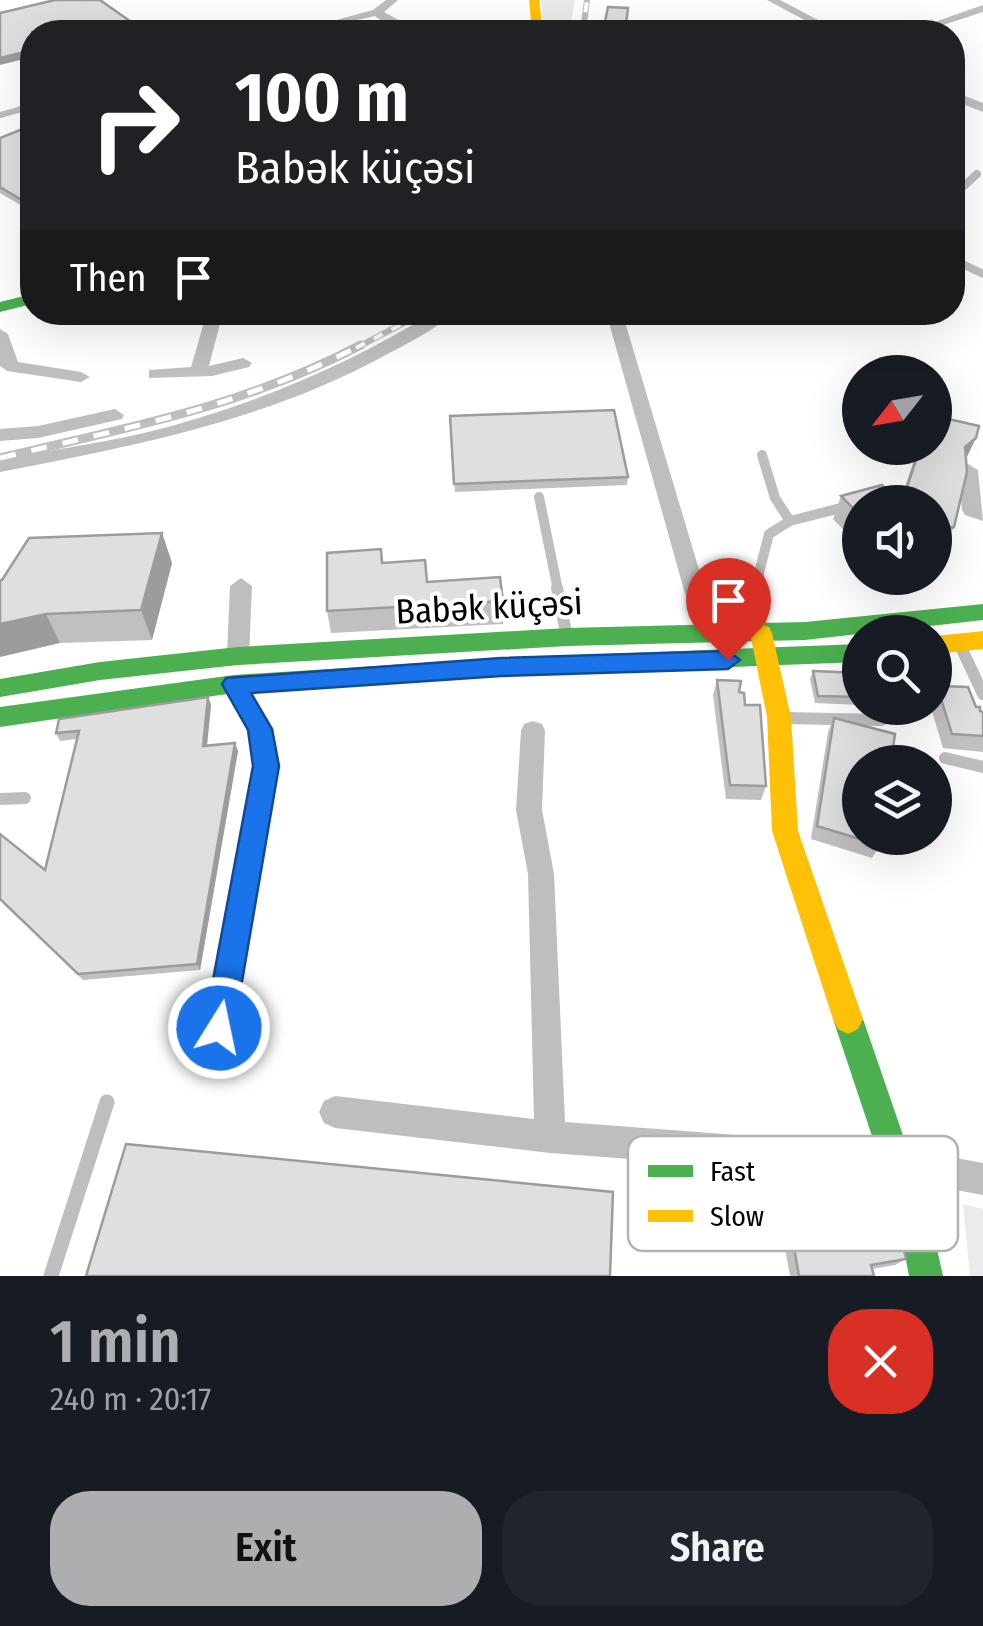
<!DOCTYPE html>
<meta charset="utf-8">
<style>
:root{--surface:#171b24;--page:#20242c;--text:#f1f3f6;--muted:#9ea1a6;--accent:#adaeaf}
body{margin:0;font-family:"Fira Sans Condensed",sans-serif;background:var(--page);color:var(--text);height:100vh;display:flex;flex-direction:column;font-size:38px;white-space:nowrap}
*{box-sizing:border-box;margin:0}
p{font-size:32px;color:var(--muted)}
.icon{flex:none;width:55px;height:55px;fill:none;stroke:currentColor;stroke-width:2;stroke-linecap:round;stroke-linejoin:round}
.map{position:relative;height:1276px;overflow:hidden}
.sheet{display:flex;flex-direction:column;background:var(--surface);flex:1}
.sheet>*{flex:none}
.hud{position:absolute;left:20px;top:20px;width:945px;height:305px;border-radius:40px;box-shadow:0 10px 40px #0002;background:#202124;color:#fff;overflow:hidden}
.needle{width:65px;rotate:239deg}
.controls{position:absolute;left:842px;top:355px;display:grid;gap:20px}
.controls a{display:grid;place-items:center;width:110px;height:110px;border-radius:50%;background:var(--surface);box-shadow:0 10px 40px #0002;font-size:50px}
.pin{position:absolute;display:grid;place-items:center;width:85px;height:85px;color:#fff;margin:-102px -42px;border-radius:50% 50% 50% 0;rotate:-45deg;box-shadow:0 0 10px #0007}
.pin .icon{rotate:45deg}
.me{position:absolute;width:110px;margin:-55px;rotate:10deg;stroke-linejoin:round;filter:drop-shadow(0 0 8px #0008)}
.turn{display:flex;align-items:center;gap:35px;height:210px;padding:0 50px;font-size:45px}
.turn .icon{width:130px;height:130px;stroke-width:2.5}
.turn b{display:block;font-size:70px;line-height:85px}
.then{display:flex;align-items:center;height:95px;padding:0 50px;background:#0003;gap:20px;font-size:38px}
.round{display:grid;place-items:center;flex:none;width:105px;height:105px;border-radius:40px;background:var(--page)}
.head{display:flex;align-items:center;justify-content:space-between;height:170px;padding:0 50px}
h1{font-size:60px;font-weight:600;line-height:75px;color:var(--accent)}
.cta{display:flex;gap:20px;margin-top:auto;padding:20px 50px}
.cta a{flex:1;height:115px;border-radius:40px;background:var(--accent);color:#111;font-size:40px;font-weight:600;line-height:115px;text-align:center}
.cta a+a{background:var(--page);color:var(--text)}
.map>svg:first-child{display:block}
.green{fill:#ebebeb}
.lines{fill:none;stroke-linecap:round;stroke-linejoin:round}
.lane-far4{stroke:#bebebe;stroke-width:6}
.lane-far3{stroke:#bebebe;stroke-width:8}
.lane-far2{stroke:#bebebe;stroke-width:10}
.lane-far1{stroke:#bebebe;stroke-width:12}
.lane{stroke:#bebebe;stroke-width:15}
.street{fill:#bebebe;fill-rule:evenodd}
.fast{fill:#4caf50;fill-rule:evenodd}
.slow{fill:#ffc107;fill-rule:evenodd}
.rail-far1-casing{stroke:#bebebe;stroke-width:6}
.rail-casing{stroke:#bebebe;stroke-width:9}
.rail-far1{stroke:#fff;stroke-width:4;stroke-dasharray:10;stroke-linecap:butt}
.rail{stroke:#fff;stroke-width:5;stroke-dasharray:16;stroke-linecap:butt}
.wall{fill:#c0c0c0}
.shaded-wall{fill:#9c9c9c}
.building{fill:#dfdfdf;stroke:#9c9c9c;stroke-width:2.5}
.route{fill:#1a73e8;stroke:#114b97;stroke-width:2.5}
.labels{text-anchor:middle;stroke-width:8;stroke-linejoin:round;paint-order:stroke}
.street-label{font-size:35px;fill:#000;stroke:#fff}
.key{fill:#fff;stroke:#b2b2b2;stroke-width:2.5}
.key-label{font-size:28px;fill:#000}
</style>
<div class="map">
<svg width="983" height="1276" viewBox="0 0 983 1276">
<rect width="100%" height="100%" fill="#fff"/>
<path class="green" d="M541 0H575L569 32H544Z
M963 1204 983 1209V1276H970Z"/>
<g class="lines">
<path class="lane-far4" d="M0 115 32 106"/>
<path class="lane-far3" d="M952 197 977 174
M952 259 983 274
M661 315 668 312"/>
<path class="lane-far2" d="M762 455 775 498 790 521
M539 497 558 590
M760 590 759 573 769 534 790 521 860 503"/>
<path class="lane-far1" d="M557 588 567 637
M760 588 761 631
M959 643 983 694
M234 684 260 729 266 767 243 895
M784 718 882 720
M945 758 983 767
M0 799 25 798"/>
<path class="lane" d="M219 1028 243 892
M51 1276 107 1102"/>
<path class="street" d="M386 0H398L384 12 404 23 457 32C429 34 398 35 375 16L335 25 329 22 373 10Z
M767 0H780L841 32H827Z
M983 5V12L922 32H906Z
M700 26 724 30 726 32H676Z
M952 91 983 103V112L952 100Z
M207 312H223L209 366 243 358 252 363 249 367 212 376 149 378V370L191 367Z
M434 312H454C434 331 406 344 382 357 262 422 132 446 0 472V460C48 450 96 444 144 433 246 408 343 368 434 312Z
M606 312H622L718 633 715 639H699L696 633Z
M0 329 8 334 18 362 81 372 90 377 81 382 7 371 0 366Z
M115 409 124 415 122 419 38 438 0 441V429L38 426Z
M968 464 978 470 983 521 965 515 962 510 958 470Z
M241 578 252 586 249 656 246 662H230L227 656 230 586Z
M533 721 542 724 545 731 542 810 554 874 565 1122 896 1147 983 1163V1195L896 1179 550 1153 335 1128 324 1123 319 1112 324 1101 335 1096 534 1119 528 874 516 810 521 731 524 724Z"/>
<path class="fast" d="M32 294V304L0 312V302Z
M983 604V620L805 640 567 646 238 665 100 680 0 697V679L100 662 238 647 567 628 805 622Z
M860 644V662L501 676 234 693 0 727V707L234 675 501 658Z
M848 1004 858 1009 863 1019 928 1208 943 1276H909L896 1208 833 1019 838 1009Z"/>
<path class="slow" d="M529 0H539L543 32H532Z
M761 624 769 627 772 633 791 717 798 831 863 1019 858 1029 848 1034 838 1029 833 1019 772 831 767 717 750 633 753 627Z
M983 631V649L935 654V636Z"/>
<defs>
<path id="rail-far1" d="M583 32 587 0
M356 348 425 312"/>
<path id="rail" d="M0 458C129 427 242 407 361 345"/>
</defs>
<use href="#rail-far1" class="rail-far1-casing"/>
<use href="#rail" class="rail-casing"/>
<use href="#rail-far1" class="rail-far1"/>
<use href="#rail" class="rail"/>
</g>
<path class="wall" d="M32 125V212L0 193V138Z
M450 416 628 477 627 485 455 492Z
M918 448H935L966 460 954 527 943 550 935 551V502H900Z
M841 496 860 502V547L833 519Z
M162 533 172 563 152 640 60 643 0 580Z
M383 563 427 582 503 601V624L331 633 327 611Z
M813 671 860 673V705L815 703 810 679Z
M717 680 739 692 745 705 766 786 761 800 726 799 713 695Z
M937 686 983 712V752L943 748 931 708H935V689Z
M208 697 211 705 207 746 235 743 238 751 200 970 83 980 0 900V834L45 870 77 739 60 741 56 733Z
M834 718 880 845 872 858 811 839 828 732Z
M787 1208 906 1259 895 1265 872 1269 874 1276H790L779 1215Z"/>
<path class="shaded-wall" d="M134 24 135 30 127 32H100Z
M32 50V57L0 65V58Z
M976 438 965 461V447Z
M162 533 172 563 152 640 141 610Z
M46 614 60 643 0 657V624Z
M208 697 211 705 206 754 203 746Z
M235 743 238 751 200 970 197 964Z"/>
<path class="building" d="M55 0H100L134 24 100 32H32V50L0 58V13Z
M608 7 628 8 625 32 603 31Z
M32 125V206L0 187V138Z
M614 410 628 477 454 484 450 416Z
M935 416 979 426 976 438 965 447 967 472 954 527 935 529V502H902L920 448H935Z
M882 485 899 502H860V515L841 496Z
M162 533 141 610 46 614 0 624V580H2L29 538Z
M381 549 382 563 425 560 427 582 500 577 503 601 327 611V553Z
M813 671 860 673V697L818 696Z
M717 680 741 681 739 692 744 693 745 705H760L766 786 730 785Z
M937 686 968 687 976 707H980V711L983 712V736L952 734Z
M208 697 203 746 235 743 197 964 78 974 0 899V834L45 870 79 731 56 733 59 719Z
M834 718 895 734 891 762H860V838H881L880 845 817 826Z
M126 1144 613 1192 610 1276H86Z
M890 1189 906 1259 871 1265 874 1276H799L787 1208Z"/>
<path class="route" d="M728 651 740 660 728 669 501 676 251 693 272 729 279 766 234 1028 229 1039 219 1043 208 1039 204 1028 253 766 248 730 222 684 226 678 501 658Z"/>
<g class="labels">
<g class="street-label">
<text transform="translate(489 607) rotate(-3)" y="12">Babək küçəsi</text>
</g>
</g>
<rect x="628" y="1136" width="330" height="115" rx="15" class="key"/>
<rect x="648" y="1165" width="45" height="12" fill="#4caf50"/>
<rect x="648" y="1210" width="45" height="12" fill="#ffc107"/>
<g class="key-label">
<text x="710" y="1181">Fast</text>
<text x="710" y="1226">Slow</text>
</g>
</svg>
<div class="controls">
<a><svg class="needle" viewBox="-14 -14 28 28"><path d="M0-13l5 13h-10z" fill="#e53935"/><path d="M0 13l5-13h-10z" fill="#9ea1a6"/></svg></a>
<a><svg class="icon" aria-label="sound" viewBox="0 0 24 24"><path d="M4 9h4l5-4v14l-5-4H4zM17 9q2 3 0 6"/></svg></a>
<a><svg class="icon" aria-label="search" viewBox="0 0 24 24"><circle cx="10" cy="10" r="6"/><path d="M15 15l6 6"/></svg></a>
<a><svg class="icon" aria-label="layers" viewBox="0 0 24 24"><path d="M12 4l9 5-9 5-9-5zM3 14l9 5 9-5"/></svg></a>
</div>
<div class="pin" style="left:728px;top:660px;background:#d93025"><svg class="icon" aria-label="arrive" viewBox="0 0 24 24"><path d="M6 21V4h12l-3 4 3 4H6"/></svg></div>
<svg class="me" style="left:219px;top:1028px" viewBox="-20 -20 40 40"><circle r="17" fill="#1a73e8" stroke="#fff" stroke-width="3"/><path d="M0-11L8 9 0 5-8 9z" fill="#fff"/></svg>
<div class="hud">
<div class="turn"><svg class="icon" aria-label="right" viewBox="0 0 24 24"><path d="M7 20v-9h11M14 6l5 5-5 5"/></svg><div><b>100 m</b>Babək küçəsi</div></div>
<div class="then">Then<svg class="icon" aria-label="arrive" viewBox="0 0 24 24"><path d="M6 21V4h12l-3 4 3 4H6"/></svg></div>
</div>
</div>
<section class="sheet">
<div class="head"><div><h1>1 min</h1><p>240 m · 20:17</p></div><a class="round" style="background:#d93025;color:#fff"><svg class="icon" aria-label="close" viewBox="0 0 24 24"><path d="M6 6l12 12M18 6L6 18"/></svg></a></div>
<div class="cta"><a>Exit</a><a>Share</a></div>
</section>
